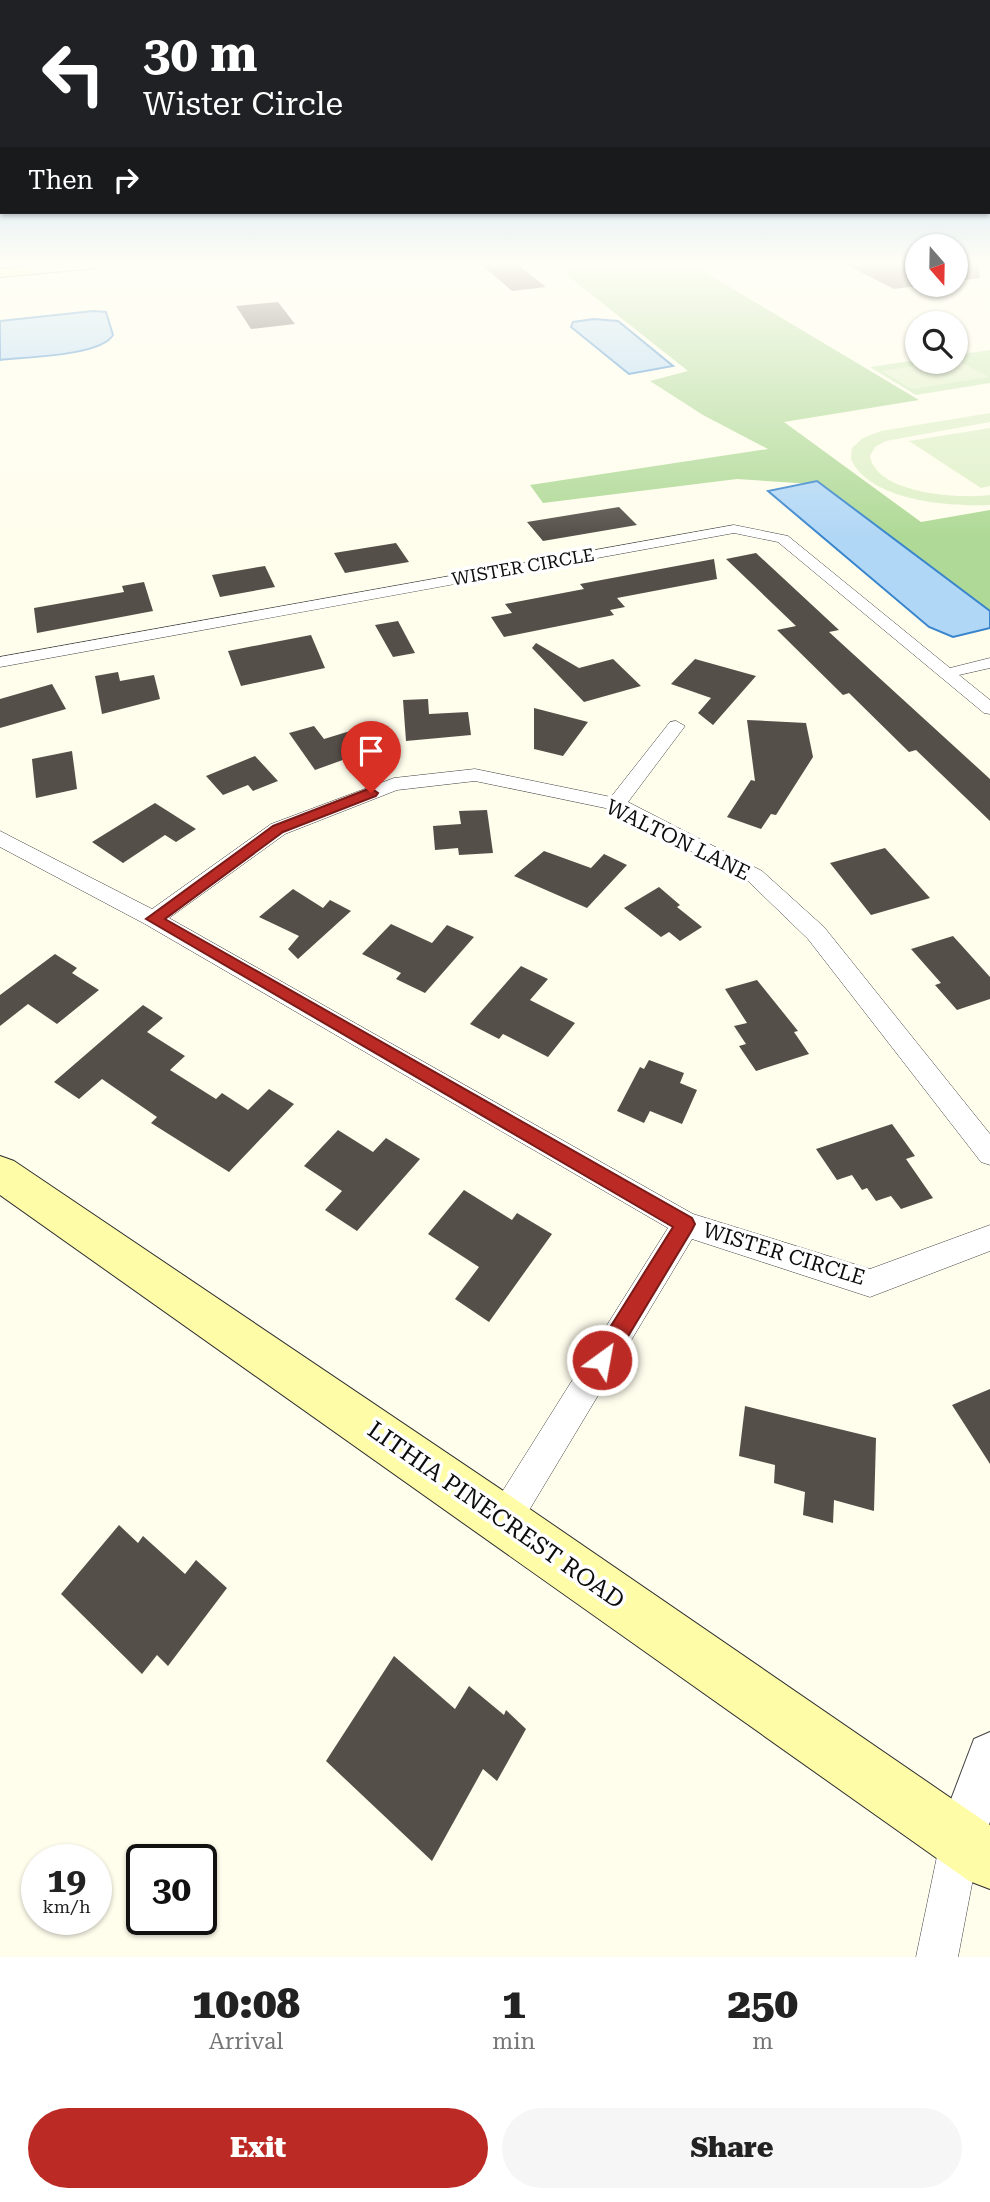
<!DOCTYPE html>
<style>
:root{--surface:#fff;--page:#f6f6f6;--text:#222;--muted:#767676;--accent:#bc2a25}
body{margin:0;font-family:"Roboto Serif",serif;background:var(--page);color:var(--text);height:100vh;display:flex;flex-direction:column;font-size:26px;white-space:nowrap}
*{box-sizing:border-box;margin:0}
p{font-size:23px;color:var(--muted)}
.icon{flex:none;width:38px;height:38px;fill:none;stroke:currentColor;stroke-width:2;stroke-linecap:round;stroke-linejoin:round}
.map{position:relative;height:1957px;overflow:hidden}
.side{display:flex;flex-direction:column;background:var(--surface);flex:1}
.side>*{flex:none}
.top-card{position:absolute;left:0px;top:0px;width:990px;height:214px;box-shadow:0 2px 5px #0004;background:#202124;color:#fff;overflow:hidden}
.needle{width:46px;rotate:160deg}
.buttons{position:absolute;left:905px;top:234px;display:grid;gap:14px}
.buttons a{display:grid;place-items:center;width:63px;height:63px;border-radius:50%;background:var(--surface);box-shadow:0 2px 5px #0004;font-size:35px}
.speed{position:absolute;left:21px;top:1844px;display:flex;gap:14px;font-size:35px;font-weight:700;text-align:center}
.speed>*{display:grid;place-content:center;width:91px;height:91px;border-radius:50%;background:var(--surface);box-shadow:0 2px 5px #0004;line-height:1}
.speed small{font-size:18px;font-weight:400}
.speed .limit{border:4px solid #111;border-radius:10px;background:#fff;color:#111}
.pin{position:absolute;display:grid;place-items:center;width:60px;height:60px;color:#fff;margin:-72px -30px;border-radius:50% 50% 50% 0;rotate:-45deg;box-shadow:0 0 7px #0007}
.pin .icon{rotate:45deg}
.me{position:absolute;width:77px;margin:-38px;rotate:32deg;stroke-linejoin:round;filter:drop-shadow(0 0 5px #0008)}
.turn{display:flex;align-items:center;gap:24px;height:147px;padding:0 28px;font-size:32px}
.turn .icon{width:91px;height:91px;stroke-width:2.5}
.turn b{display:block;font-size:49px;line-height:60px}
.then{display:flex;align-items:center;height:66px;padding:0 28px;background:#0003;gap:14px;font-size:26px}
.eta{display:flex;justify-content:space-evenly;align-items:center;height:119px;text-align:center}
.eta b{font-size:42px;font-weight:800;line-height:49px}
.primary-button{display:flex;gap:14px;margin-top:auto;padding:14px 28px}
.primary-button a{flex:1;height:80px;border-radius:42px;background:var(--accent);color:#fff;font-size:28px;font-weight:800;line-height:80px;text-align:center}
.primary-button a+a{background:var(--page);color:var(--text)}
.map>svg:first-child{display:block}
.green{fill:#cce9b6}
.forest{fill:#afd996}
.pitch{fill:#dff0c8}
.water{fill:#b1d7f6;stroke:#3885cd;stroke-width:2}
.building{fill:#554f49}
.lines{fill:none;stroke-linecap:round;stroke-linejoin:round}
.minor-casing{stroke:#404040;stroke-width:1}
.tertiary-casing{stroke:#404040;stroke-width:2}
.secondary-casing{stroke:#2f2f2f;stroke-width:2}
.minor{fill:#fff;fill-rule:evenodd}
.tertiary{fill:#fff;fill-rule:evenodd}
.secondary{fill:#fffca7;fill-rule:evenodd}
.route{fill:#bc2a25;stroke:#7a1b18;stroke-width:2}
.labels{text-anchor:middle;stroke-width:7;stroke-linejoin:round;paint-order:stroke}
.far-street-label{font-size:18px;fill:#0d0d0d;stroke:#fff}
.street-label{font-size:21px;fill:#0d0d0d;stroke:#fff}
.near-street-label{font-size:24px;fill:#0d0d0d;stroke:#fff}
</style>
<div class="map">
<svg width="990" height="1957" viewBox="0 0 990 1957">
<rect width="100%" height="100%" fill="#fffdec"/>
<path class="green" d="M990 350V383L916 395 870 367 917 360 956 362V355Z"/>
<path class="forest" d="M553 264H691L919 400 784 422 921 522 990 510V619L813 484 737 479 543 503 530 485 768 449 703 415 650 381 688 371Z"/>
<path class="pitch" d="M957 360 989 377 912 389 882 371Z
M990 413V422L886 441 875 447 870 456C876 494 960 499 990 495V505C951 507 869 501 851 459L852 448 863 438 881 431Z
M990 428V486L981 488 909 441Z"/>
<path class="water" d="M93 311 106 312 113 335C101 356 25 357 0 360V321Z
M594 319 618 321 673 366 629 374 571 327 573 322Z
M817 481 990 611V628L953 637 929 627 768 491Z"/>
<path class="building" d="M481 264H517L546 287 512 291Z
M845 264H917V285H924L894 289Z
M956 264H979L980 278 956 281Z
M278 302 295 324 251 329 236 306Z
M619 507 637 525 543 541 527 522Z
M396 543 409 562 345 573 334 553Z
M756 553 839 630 829 632 990 779V821L916 750 909 752 849 693 843 695 777 630 796 626 726 559Z
M714 559 717 579 617 598 625 607 610 610 614 615 504 637 491 617 512 613 505 604 584 589 580 584Z
M265 566 275 587 220 597 212 575Z
M144 582 153 611 37 633 34 608 124 592 122 586Z
M398 621 415 653 393 657 375 625Z
M311 635 325 668 241 686 228 651Z
M536 643 579 668 613 659 641 686 584 702 532 648Z
M695 659 756 676 713 725 698 713 711 698 671 684Z
M118 672 120 681 154 675 160 699 102 714 95 676Z
M52 684 66 709 0 728V699Z
M428 699 429 714 468 712 471 735 406 741 403 700Z
M534 708 588 722 563 756 534 749Z
M747 720 806 723 813 757 776 815 771 814 761 829 727 817 751 780 755 781Z
M314 726 324 739 360 728 376 748 315 770 289 733Z
M72 751 77 789 36 798 32 759Z
M255 756 278 781 253 791 248 785 223 795 206 776Z
M155 803 196 829 176 842 165 835 123 863 92 842Z
M487 810 493 853 459 855 458 848 435 850 433 826 461 824 459 811Z
M885 848 930 898 871 915 830 863Z
M544 851 591 868 604 854 627 865 587 908 514 876Z
M659 887 680 905 677 907 702 927 680 941 669 932 661 937 624 908Z
M293 889 323 908 330 900 351 911 298 959 288 949 299 936 259 917Z
M391 924 432 943 447 925 474 937 425 993 396 979 401 973 362 954Z
M953 936 990 977V999L957 1010 935 985 941 983 911 949Z
M55 954 77 968 72 973 99 990 57 1024 28 1004 0 1026V995Z
M521 966 548 979 530 1000 575 1023 548 1057 503 1034 499 1039 470 1024Z
M757 980 798 1031 794 1032 809 1054 756 1071 739 1046 746 1044 734 1026 747 1023 725 989Z
M143 1005 163 1018 147 1032 185 1056 170 1070 216 1099 222 1093 248 1110 269 1089 294 1104 229 1172 151 1123 157 1117 102 1079 79 1099 54 1082Z
M649 1060 684 1073 680 1083 697 1090 682 1124 650 1111 644 1123 617 1111 640 1067 644 1069Z
M892 1124 915 1156 906 1159 933 1198 901 1209 891 1196 876 1201 867 1188 862 1190 852 1175 837 1180 816 1149Z
M338 1130 373 1152 386 1138 420 1159 357 1231 325 1210 342 1191 304 1166Z
M464 1190 512 1220 517 1213 552 1234 489 1322 455 1299 479 1267 428 1234Z
M990 1389V1464L952 1405Z
M745 1406 876 1438 874 1511 834 1500 833 1523 803 1515 805 1492 774 1483 775 1465 739 1456Z
M119 1525 138 1543 143 1536 185 1574 196 1560 227 1588 168 1666 157 1655 142 1674 61 1594Z
M394 1656 455 1709 469 1686 504 1715 506 1710 526 1729 497 1781 483 1769 432 1861 326 1761Z"/>
<g class="lines">
<defs>
<path id="minor" d="M734 525 788 536 950 668 990 658V668L959 675 990 700V714L984 713 778 542 734 533 0 667V657Z
M676 721 685 726 628 802 762 871 824 927 990 1134V1165L981 1162 808 939 748 881 610 809 475 781 397 790 285 834 169 918 693 1214 870 1269 990 1225V1251L870 1297 692 1239 516 1532 504 1537 492 1532 487 1520 492 1508 668 1228 145 924 0 847V831L152 909 271 824 394 778 475 769 611 797 670 722Z
M960 1822 974 1828 980 1842 958 1957H916L940 1842 946 1828Z"/>
<path id="tertiary" d="M990 1732V1822L977 1856 960 1863 943 1856 936 1839 974 1739Z"/>
<path id="secondary" d="M52 264H102L96 268 0 277V269Z
M0 1156 14 1161 521 1503 990 1825V1889L969 1881 0 1195Z"/>
</defs>
<use href="#minor" class="minor-casing"/>
<use href="#tertiary" class="tertiary-casing"/>
<use href="#secondary" class="secondary-casing"/>
<use href="#minor" class="minor"/>
<use href="#tertiary" class="tertiary"/>
<use href="#secondary" class="secondary"/>
</g>
<linearGradient id="sky" x2="0" y2="1"><stop stop-color="#92c2ee"/><stop offset="0.49" stop-color="#fffef6"/><stop offset="1" stop-color="#fffef6" stop-opacity="0"/></linearGradient>
<rect width="990" height="538" fill="url(#sky)"/>
<path class="route" d="M371 788 378 793 376 796 283 832 165 919 692 1218 695 1224 692 1230 609 1368 602 1371 594 1368 591 1360 594 1353 673 1227 146 919 273 826Z"/>
<g class="labels">
<g class="far-street-label">
<text transform="translate(523 567) rotate(-10)" y="6">WISTER CIRCLE</text>
</g>
<g class="street-label">
<text transform="translate(678 840) rotate(26)" y="7">WALTON LANE</text>
<text transform="translate(784 1254) rotate(17)" y="7">WISTER CIRCLE</text>
</g>
<g class="near-street-label">
<text transform="translate(496 1515) rotate(35)" y="8">LITHIA PINECREST ROAD</text>
</g>
</g>
</svg>
<div class="buttons">
<a><svg class="needle" viewBox="-14 -14 28 28"><path d="M0-13l5 13h-10z" fill="#e53935"/><path d="M0 13l5-13h-10z" fill="#767676"/></svg></a>
<a><svg class="icon" aria-label="search" viewBox="0 0 24 24"><circle cx="10" cy="10" r="6"/><path d="M15 15l6 6"/></svg></a>
</div>
<div class="speed"><div>19<small>km/h</small></div><div class="limit">30</div></div>
<div class="pin" style="left:371px;top:793px;background:#d93025"><svg class="icon" aria-label="arrive" viewBox="0 0 24 24"><path d="M6 21V4h12l-3 4 3 4H6"/></svg></div>
<svg class="me" style="left:602px;top:1360px" viewBox="-20 -20 40 40"><circle r="17" fill="#bc2a25" stroke="#fff" stroke-width="3"/><path d="M0-11L8 9 0 5-8 9z" fill="#fff"/></svg>
<div class="top-card">
<div class="turn"><svg class="icon" aria-label="left" viewBox="0 0 24 24"><path d="M17 20v-9H6M10 6l-5 5 5 5"/></svg><div><b>30 m</b>Wister Circle</div></div>
<div class="then">Then<svg class="icon" aria-label="right" viewBox="0 0 24 24"><path d="M7 20v-9h11M14 6l5 5-5 5"/></svg></div>
</div>
</div>
<section class="side">
<div class="eta">
<div><b>10:08</b><p>Arrival</p></div>
<div><b>1</b><p>min</p></div>
<div><b>250</b><p>m</p></div>
</div>
<div class="primary-button"><a>Exit</a><a>Share</a></div>
</section>
